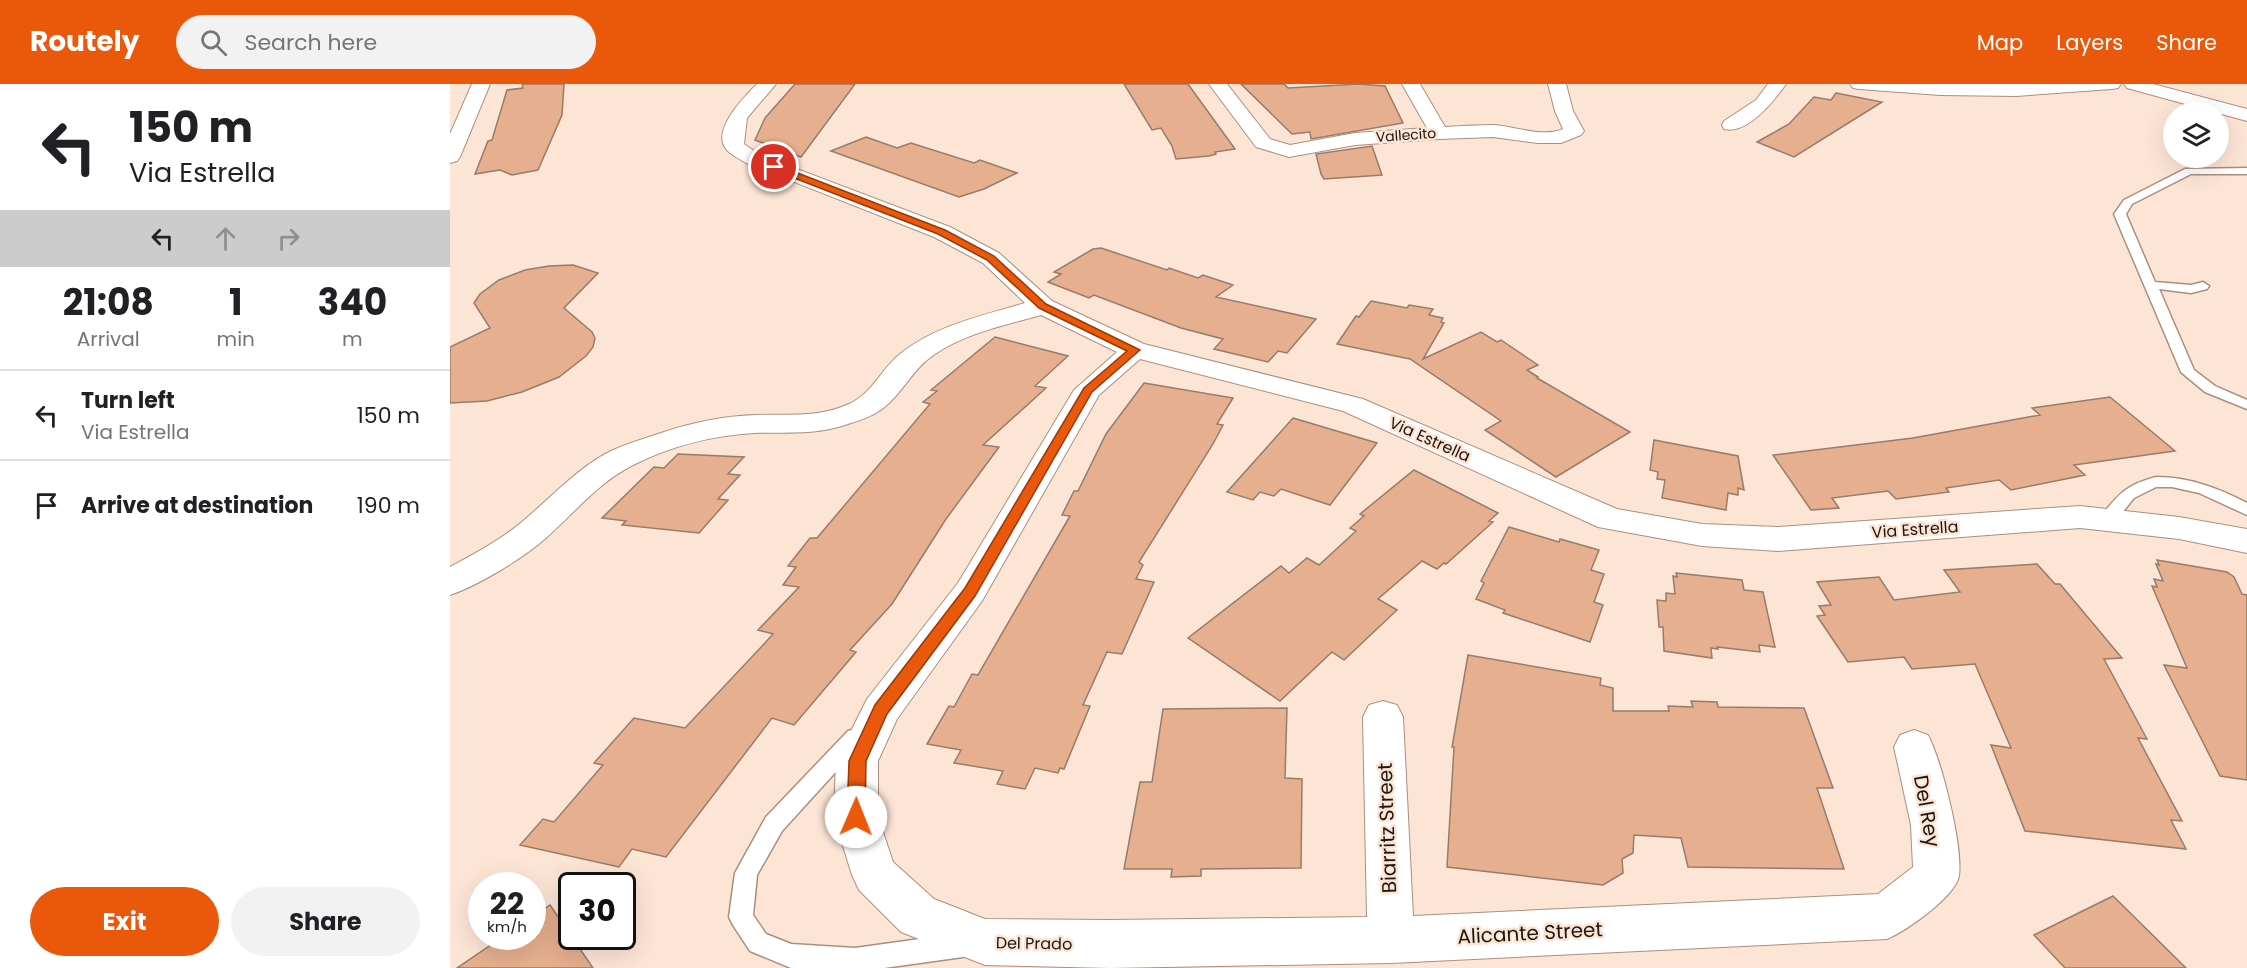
<!DOCTYPE html>
<style>
:root{--surface:#fff;--page:#f2f2f2;--text:#202124;--muted:#757577;--line:#e0e0e0;--accent:#ea580c}
body{margin:0;font-family:Poppins,sans-serif;background:var(--page);color:var(--text);height:100vh;display:flex;flex-direction:column;font-size:22px;white-space:nowrap}
*{box-sizing:border-box;margin:0}
p{font-size:20px;color:var(--muted)}
.icon{flex:none;width:33px;height:33px;fill:none;stroke:currentColor;stroke-width:2;stroke-linecap:round;stroke-linejoin:round}
.map{position:relative;flex:1;overflow:hidden}
.drawer{display:flex;flex-direction:column;background:var(--surface);width:450px}
.drawer>*{flex:none}
.top-card{background:#fff;color:var(--text);overflow:hidden}
.fabs{position:absolute;left:1713px;top:18px;display:grid;gap:12px}
.fabs a{display:grid;place-items:center;width:66px;height:66px;border-radius:50%;background:var(--surface);box-shadow:0 6px 24px #0002;font-size:30px}
.speed{position:absolute;left:18px;top:788px;display:flex;gap:12px;font-size:30px;font-weight:700;text-align:center}
.speed>*{display:grid;place-content:center;width:78px;height:78px;border-radius:50%;background:var(--surface);box-shadow:0 6px 24px #0002;line-height:1}
.speed small{font-size:15px;font-weight:400}
.speed .limit{border:3px solid #111;border-radius:9px;background:#fff;color:#111}
.pin{position:absolute;display:grid;place-items:center;width:51px;height:51px;color:#fff;margin:-26px;border:3px solid #fff;border-radius:50%;box-shadow:0 2px 6px #0007}
.me{position:absolute;width:66px;margin:-33px;rotate:1deg;stroke-linejoin:round;filter:drop-shadow(0 0 4px #0008)}
.turn{display:flex;align-items:center;gap:21px;height:126px;padding:0 30px;font-size:27px}
.turn .icon{width:78px;height:78px;stroke-width:2.5}
.turn b{display:block;font-size:42px;line-height:51px}
.lanes{display:flex;align-items:center;height:57px;padding:0 30px;background:#0003;justify-content:center;gap:30px;direction:ltr}
.lanes .off{opacity:.35}
.eta{display:flex;justify-content:space-evenly;align-items:center;height:102px;text-align:center}
.eta b{font-size:36px;font-weight:700;line-height:42px}
.button{display:flex;gap:12px;margin-top:auto;padding:12px 30px}
.button a{flex:1;height:69px;border-radius:36px;background:var(--accent);color:#fff;font-size:24px;font-weight:700;line-height:69px;text-align:center}
.button a+a{background:var(--page);color:var(--text)}
ul{padding:0;list-style:none}
li{display:flex;align-items:center;gap:18px;height:90px;padding:0 30px;border-top:2px solid var(--line)}
li div{flex:1}
li b{display:block;font-size:22px}
li em{font-style:normal}
header{display:flex;align-items:center;gap:36px;box-sizing:border-box;height:84px;padding:0 30px;background:var(--accent);color:#fff}
header strong{font-size:28px}
nav{display:flex;gap:33px;margin-inline-start:auto;font-size:21px}
.search{width:420px;height:54px;background:var(--page);display:flex;align-items:center;gap:15px;box-sizing:border-box;padding:0 21px;border-radius:33px;color:var(--muted);font-size:22px}
main{display:flex;flex:1;min-height:0}
.map>svg:first-child{display:block}
.building{fill:#e6af8f;stroke:#977b6b;stroke-width:1.5}
.lines{fill:none;stroke-linecap:round;stroke-linejoin:round}
.lane-casing{stroke:#ab8f7e;stroke-width:3}
.street-casing{stroke:#ab8f7e;stroke-width:2}
.secondary-casing{stroke:#ab8f7e;stroke-width:2}
.lane{fill:#fff;fill-rule:evenodd}
.street{fill:#fff;fill-rule:evenodd}
.secondary{fill:#fff;fill-rule:evenodd}
.route{fill:#ea580c;stroke:#983908;stroke-width:1.5}
.labels{text-anchor:middle;stroke-width:5;stroke-linejoin:round;paint-order:stroke}
.far-street-label{font-size:14px;fill:#20160f;stroke:#fde5d6}
.street-label{font-size:16px;fill:#20160f;stroke:#fde5d6}
.near-street-label{font-size:20px;fill:#20160f;stroke:#fde5d6}
</style>
<header>
<strong>Routely</strong>
<div class="search"><svg class="icon" aria-label="search" viewBox="0 0 24 24"><circle cx="10" cy="10" r="6"/><path d="M15 15l6 6"/></svg>Search here</div>
<nav><a>Map</a><a>Layers</a><a>Share</a></nav>
</header>
<main>
<section class="drawer">
<div class="top-card">
<div class="turn"><svg class="icon" aria-label="left" viewBox="0 0 24 24"><path d="M17 20v-9H6M10 6l-5 5 5 5"/></svg><div><b>150 m</b>Via Estrella</div></div>
<div class="lanes"><svg class="icon" aria-label="left" viewBox="0 0 24 24"><path d="M17 20v-9H6M10 6l-5 5 5 5"/></svg><svg class="icon off" aria-label="ahead" viewBox="0 0 24 24"><path d="M12 20V5M6 11l6-6 6 6"/></svg><svg class="icon off" aria-label="right" viewBox="0 0 24 24"><path d="M7 20v-9h11M14 6l5 5-5 5"/></svg></div>
</div>
<div class="eta">
<div><b>21:08</b><p>Arrival</p></div>
<div><b>1</b><p>min</p></div>
<div><b>340</b><p>m</p></div>
</div>
<ul>
<li><svg class="icon" aria-label="left" viewBox="0 0 24 24"><path d="M17 20v-9H6M10 6l-5 5 5 5"/></svg><div><b>Turn left</b><p>Via Estrella</p></div><em>150 m</em></li>
<li><svg class="icon" aria-label="arrive" viewBox="0 0 24 24"><path d="M6 21V4h12l-3 4 3 4H6"/></svg><div><b>Arrive at destination</b></div><em>190 m</em></li>
</ul>
<div class="button"><a>Exit</a><a>Share</a></div>
</section>
<div class="map">
<svg width="1797" height="884" viewBox="0 0 1797 884">
<rect width="100%" height="100%" fill="#fde5d6"/>
<path class="building" d="M72 0H114L112 31 88 86 62 91 50 86 25 90 38 57 42 56 57 6 73 4Z
M345 0H405L351 73 305 56 315 34Z
M674 0H738L785 65 765 68 766 70 759 72 726 75 722 62 711 44 702 46Z
M791 0H834L838 4 909 0 935 2 953 39 861 55 860 48 842 50Z
M1386 9 1432 18 1344 73 1307 58 1339 40 1364 13 1381 16Z
M416 53 447 64 461 59 524 79 530 76 567 89 534 105 509 113 381 67Z
M922 62 932 91 874 95 871 90 866 70Z
M651 164 717 186 719 184 748 194 753 191 783 201 766 213 866 235 837 269 828 267 818 278 764 265 773 255 731 244 644 211 639 214 598 198 611 190 604 188 643 165Z
M123 181 148 189 114 224 142 248 145 254 143 263 136 272 109 293 72 308 37 317 0 319V263L40 244 24 219 30 210 49 196 75 186 99 182Z
M921 217 957 224 959 221 983 225 979 231 993 234 991 238 994 239 973 275 1031 248 1047 258 1051 256 1088 281 1077 286 1088 293 1087 294 1180 348 1106 393 1035 346 1051 337 960 275 887 260 906 232 909 233Z
M545 253 618 272 585 302 596 304 533 361 549 363 496 435 442 520 400 566 406 568 344 641 322 634 216 773 182 765 169 783 70 761 93 735 104 738 153 681 144 679 184 634 235 644 314 560 323 550 308 546 349 503 333 501 346 483 338 482 360 454H367L480 320 473 318 487 307 481 306Z
M694 299 783 314 767 340 773 341 763 360 689 478 693 481 686 495 704 498 672 570 657 568 633 621 640 622 614 685 610 684 608 689 585 684 575 705 547 700 553 687 504 679 511 666 477 660 499 622 504 623 522 590 528 591 620 432 612 431 624 407H628L656 350Z
M1660 313 1725 367 1624 381 1635 391 1561 406 1549 396 1496 404 1499 408 1446 415 1438 407 1382 414 1389 424 1361 426 1323 371 1463 354 1590 331 1582 324Z
M843 334 927 359 880 421 831 405 824 412 810 408 803 416 777 408Z
M1204 356 1288 372 1294 406 1288 404V411L1278 409 1276 426 1212 414 1215 396 1207 395 1208 388 1200 386Z
M228 370 294 373 278 390 290 391 268 415 278 416 249 449 172 441 176 437 152 434 204 383 214 384Z
M964 386 1048 429 1039 437 1043 438 996 480 994 479 987 485 972 477 928 515 947 526 894 576 882 568 830 617 738 554 831 482 839 489 857 474 869 481 906 447 900 444 914 432 910 430Z
M1059 443 1109 458 1110 455 1149 466 1141 486 1154 490 1144 518 1153 521 1140 558 1053 529 1055 526 1026 515 1034 499 1031 497Z
M1707 476 1777 488 1784 493 1792 510 1797 511V696L1770 692 1714 581 1737 584 1702 502 1707 503 1704 495 1713 497 1706 480 1709 481Z
M1587 480 1605 500H1610L1672 574 1654 575 1697 655 1688 654 1732 737 1721 736 1736 765 1575 747 1541 661 1561 664 1525 580 1462 585 1454 573 1398 578 1367 532 1375 531 1369 522 1381 521 1367 498 1429 493 1444 516 1510 508 1494 486Z
M1226 489 1292 496 1294 506 1313 508 1325 563 1309 561 1310 568 1267 563 1268 565 1261 564 1262 574 1214 567 1213 543H1209L1207 516 1216 517V509L1225 510 1223 492 1227 493Z
M1018 571 1151 594 1150 601 1163 604V627H1219L1218 622 1243 623 1241 617 1267 618 1268 623 1354 624 1383 704H1367L1394 785 1238 783 1231 754 1184 751 1183 769 1172 775 1173 789 1153 801 997 783 1004 663H1002Z
M837 624 835 694 852 695 851 784 751 785V792L721 793 722 785H674L690 698H702L713 625Z
M1663 812 1736 884H1615L1584 851Z
M100 821 143 884H7L54 852H82V833Z"/>
<g class="lines">
<defs>
<path id="lane" d="M1797 84V90H1741L1682 120 1676 130 1705 198 1741 201 1753 198 1759 202 1757 205 1741 209 1709 205 1744 286 1765 302 1797 316V325L1755 308 1731 288 1664 130 1674 116 1735 85Z
M1706 393C1739 393 1768 404 1797 419V431L1749 409 1722 403H1706L1684 414 1663 440H1651L1649 436 1651 432C1670 409 1676 401 1706 393Z
M405 645 412 647 415 653 412 659 332 747 307 791 303 831 316 850 341 860 405 864 513 849 521 853 525 861 521 869 513 873 434 884H341L300 867 283 841 279 833 285 789 316 733 398 647Z"/>
<path id="street" d="M22 0H40L10 73 7 77 0 79V50Z
M307 0H326L297 34 294 60 310 71 500 143 549 169 602 217 694 260 913 315 1167 425 1252 440 1328 443 1630 422 1729 433 1797 445V469L1729 455 1630 444 1328 467 1252 462 1148 443 893 327 690 275 649 311 532 517 447 635 428 677V733L443 778 484 815 535 835 660 836 917 833 913 633 919 621 933 617 947 621 953 633 963 832 1428 810 1463 783 1461 741 1444 663 1450 651 1464 646 1478 651C1492 678 1513 762 1509 792 1505 813 1456 847 1437 855L941 879 660 884 535 881 451 848 409 806 402 791 384 733 386 677 417 615 508 499 624 306 667 268 591 231C556 241 516 249 485 270 464 284 456 303 439 319 427 331 411 336 395 341 365 351 336 348 305 349 264 351 221 362 183 381 149 398 125 428 97 453 75 473 28 502 0 511V483C24 470 52 455 73 437 102 413 127 384 161 367 176 360 193 355 208 350 240 339 272 332 306 331 338 330 369 334 399 320 423 309 431 285 450 270 486 241 532 232 575 219L533 179 484 153 296 79C290 75 281 71 276 65 261 46 295 12 307 0Z
M759 0H777L820 55 840 61 905 49 977 44 952 0H970L995 43C1011 42 1027 41 1043 41 1064 42 1093 54 1113 45L1105 27 1098 0H1116L1123 27 1134 47 1131 51 1111 59H1088L1043 53 989 55 905 61 839 73 806 63Z
M1318 0H1336C1324 17 1297 51 1274 45L1272 41 1274 37 1306 16Z
M1400 0H1671L1668 4 1662 5 1566 12 1490 11 1409 5 1403 4Z"/>
<path id="secondary" d="M1674 0H1703L1797 25V37L1677 4Z"/>
</defs>
<use href="#lane" class="lane-casing"/>
<use href="#street" class="street-casing"/>
<use href="#secondary" class="secondary-casing"/>
<use href="#lane" class="lane"/>
<use href="#street" class="street"/>
<use href="#secondary" class="secondary"/>
</g>
<path class="route" d="M321 81H327L495 146 544 172 596 220 690 266 642 308 525 512 437 630 416 677 415 733 413 739 406 741 400 739 397 733 399 677 425 621 515 504 634 304 677 267 589 224 537 176 488 150 321 85Z"/>
<g class="labels">
<g class="far-street-label">
<text transform="translate(956 51) rotate(-4)" y="5">Vallecito</text>
</g>
<g class="street-label">
<text transform="translate(980 355) rotate(24)" y="6">Via Estrella</text>
<text transform="translate(1465 445) rotate(-4)" y="6">Via Estrella</text>
<text transform="translate(584 859) rotate(1)" y="6">Del Prado</text>
</g>
<g class="near-street-label">
<text transform="translate(1477 727) rotate(80)" y="7">Del Rey</text>
<text transform="translate(937 744) rotate(-92)" y="7">Biarritz Street</text>
<text transform="translate(1080 849) rotate(-3)" y="7">Alicante Street</text>
</g>
</g>
</svg>
<div class="fabs">
<a><svg class="icon" aria-label="layers" viewBox="0 0 24 24"><path d="M12 4l9 5-9 5-9-5zM3 14l9 5 9-5"/></svg></a>
</div>
<div class="speed"><div>22<small>km/h</small></div><div class="limit">30</div></div>
<div class="pin" style="left:324px;top:83px;background:#d93025"><svg class="icon" aria-label="arrive" viewBox="0 0 24 24"><path d="M6 21V4h12l-3 4 3 4H6"/></svg></div>
<svg class="me" style="left:406px;top:733px" viewBox="-20 -20 40 40"><circle r="19" fill="#fff"/><path d="M0-13L10 11 0 6-10 11z" fill="#ea580c"/></svg>
</div>
</main>
